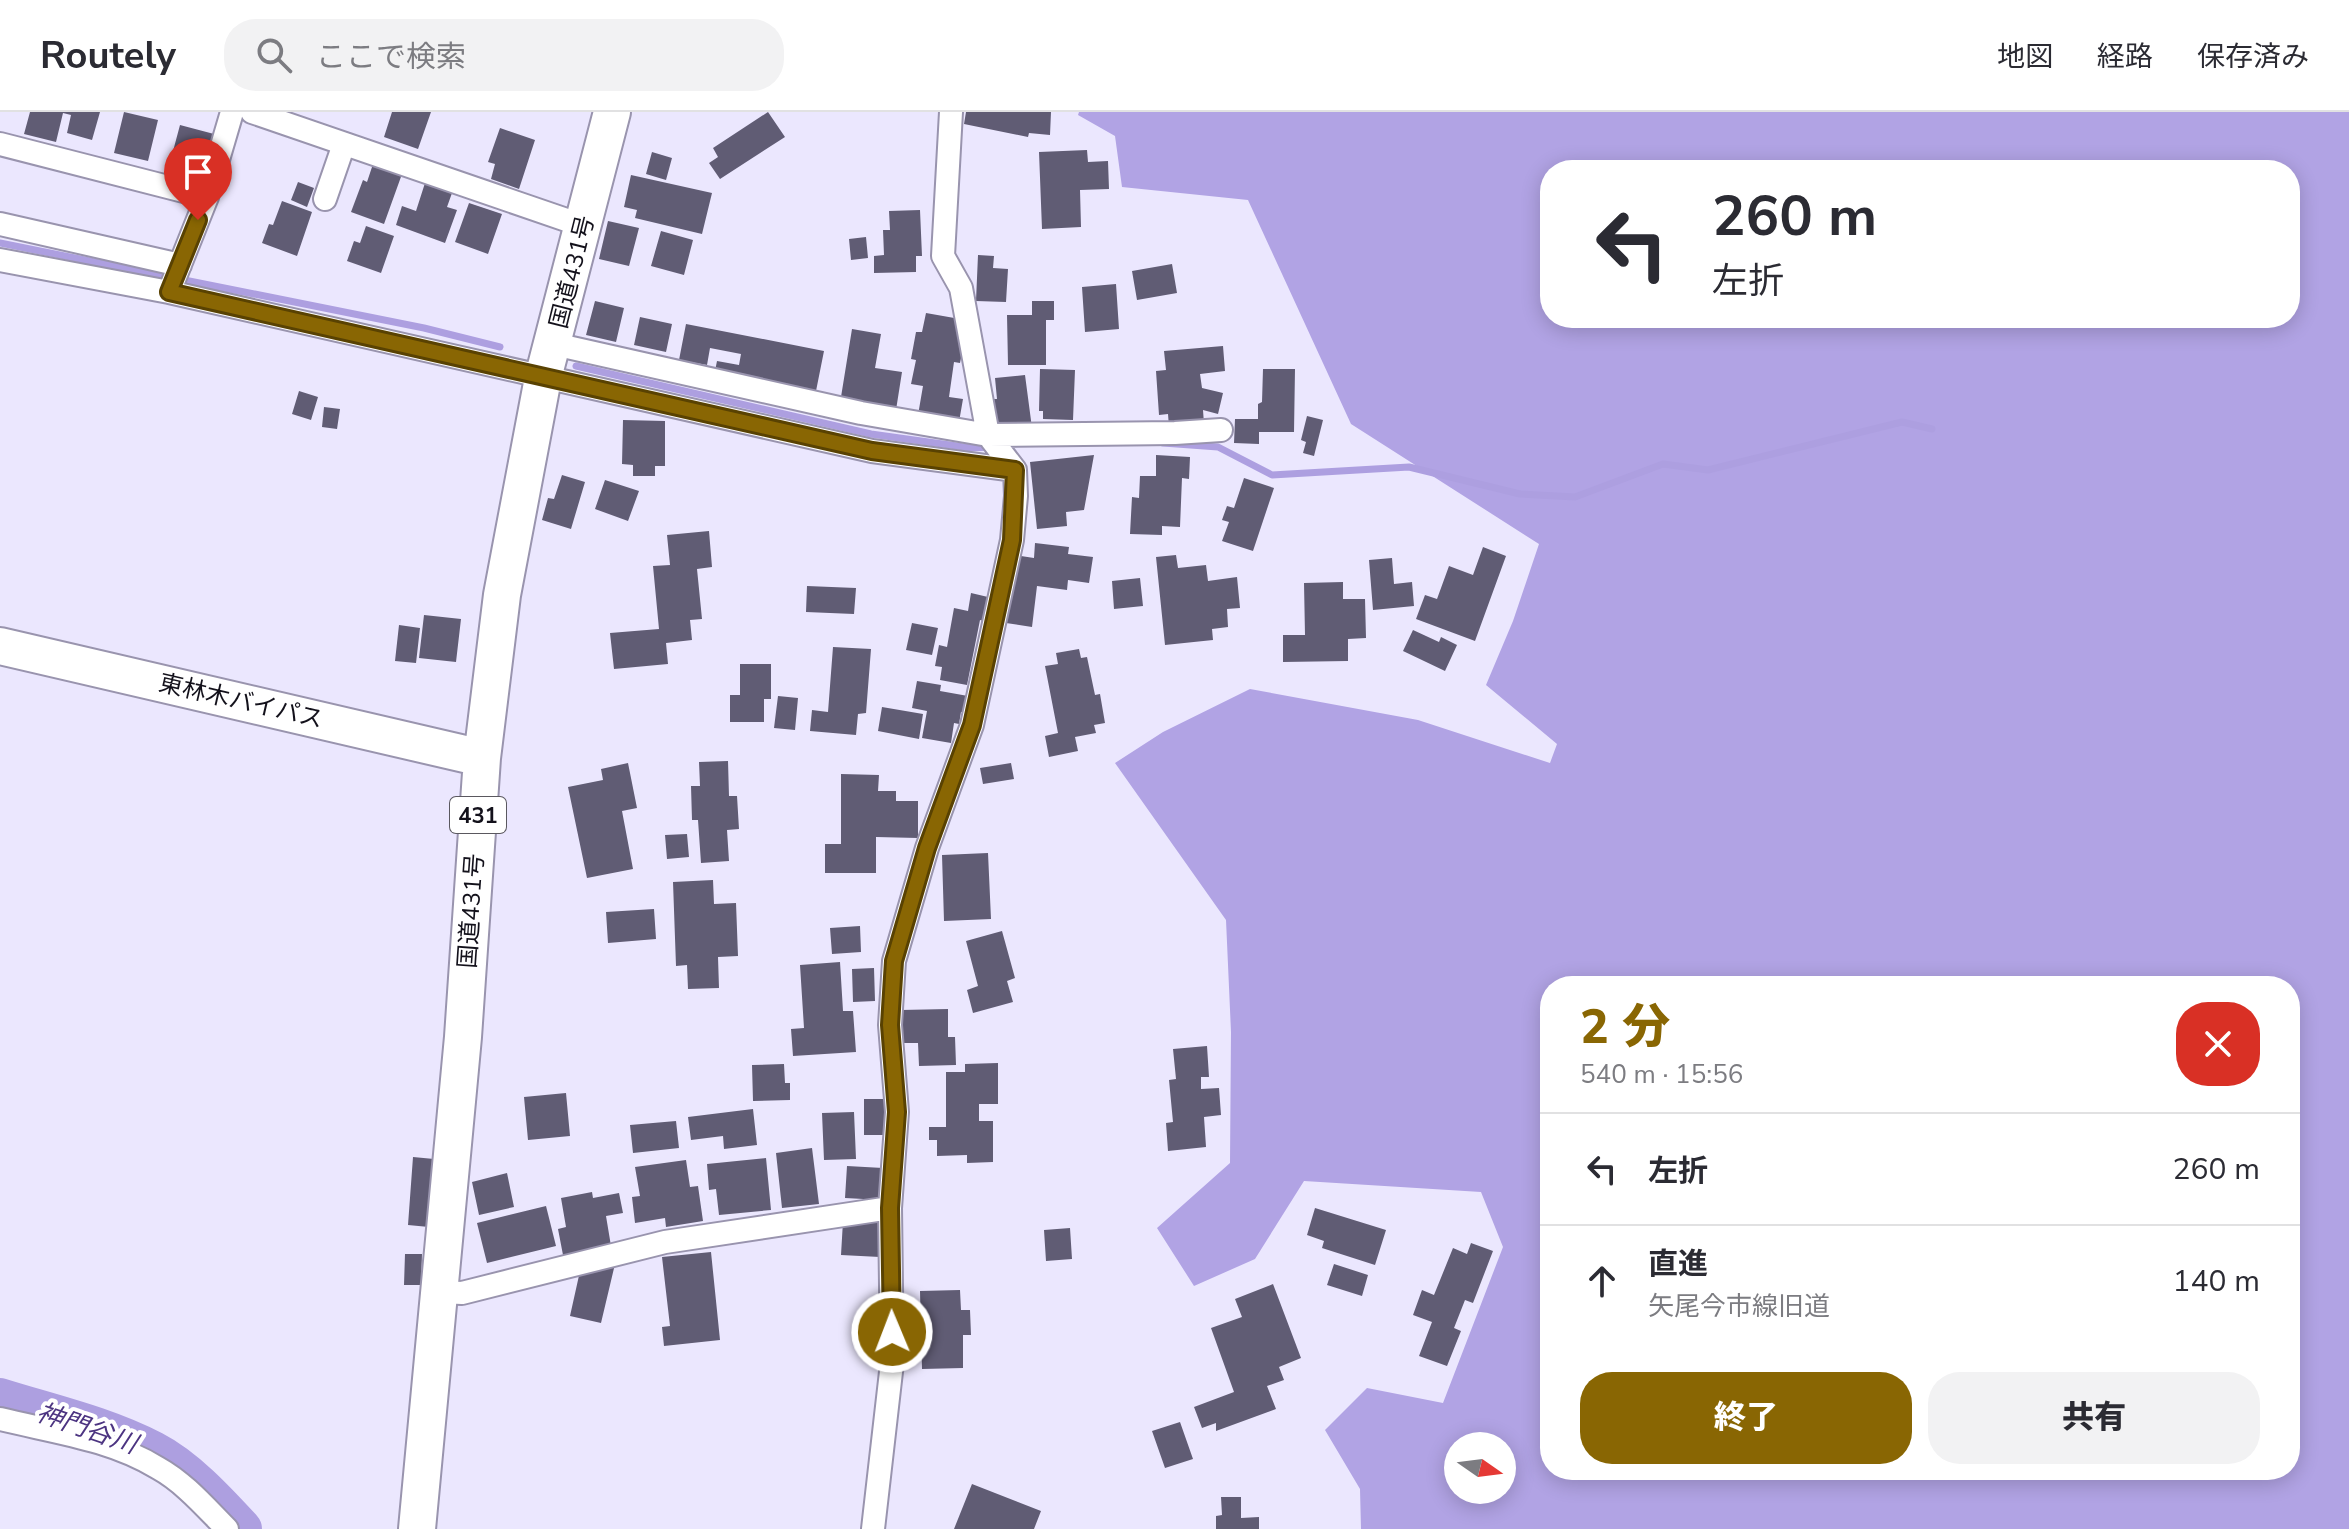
<!DOCTYPE html>
<html lang="ja">
<meta charset="utf-8">
<style>
:root{--surface:#fff;--page:#f2f2f3;--text:#2b2b33;--muted:#7c7c81;--line:#e1e1e2;--accent:#896603}
body{margin:0;font-family:"Nunito Sans","Noto Sans JP",sans-serif;background:var(--page);color:var(--text);height:100vh;display:flex;flex-direction:column;font-size:30px;white-space:nowrap}
*{box-sizing:border-box;margin:0}
p{font-size:26px;color:var(--muted)}
.icon{flex:none;width:44px;height:44px;fill:none;stroke:currentColor;stroke-width:2;stroke-linecap:round;stroke-linejoin:round}
.map{position:relative;flex:1;overflow:hidden}
.sheet{position:absolute;left:1540px;top:864px;width:760px;height:504px;display:flex;flex-direction:column;background:var(--surface);border-radius:32px;box-shadow:0 4px 20px #0003}
.sheet>*{flex:none}
.top-card{position:absolute;left:1540px;top:48px;width:760px;height:168px;border-radius:32px;box-shadow:0 4px 20px #0003;background:#fff;color:var(--text);overflow:hidden}
.needle{width:52px;rotate:104deg}
.tools{position:absolute;left:1444px;top:1320px;display:grid;gap:16px}
.tools a{display:grid;place-items:center;width:72px;height:72px;border-radius:50%;background:var(--surface);box-shadow:0 4px 20px #0003;font-size:40px}
.pin{position:absolute;display:grid;place-items:center;width:68px;height:68px;color:#fff;margin:-82px -34px;border-radius:50% 50% 50% 0;rotate:-45deg;box-shadow:0 0 8px #0007}
.pin .icon{rotate:45deg}
.me{position:absolute;width:88px;margin:-44px;rotate:359deg;stroke-linejoin:round;filter:drop-shadow(0 0 6px #0008)}
.turn{display:flex;align-items:center;gap:28px;height:168px;padding:0 40px;font-size:36px}
.turn .icon{width:104px;height:104px;stroke-width:2.5}
.turn b{display:block;font-size:56px;line-height:68px}
.round{display:grid;place-items:center;flex:none;width:84px;height:84px;border-radius:32px;background:var(--page)}
.overview{display:flex;align-items:center;justify-content:space-between;height:136px;padding:0 40px}
h1{font-size:48px;font-weight:800;line-height:60px;color:var(--accent)}
.button{display:flex;gap:16px;margin-top:auto;padding:16px 40px}
.button a{flex:1;height:92px;border-radius:32px;background:var(--accent);color:#fff;font-size:32px;font-weight:800;line-height:92px;text-align:center}
.button a+a{background:var(--page);color:var(--text)}
ul{padding:0;list-style:none}
li{display:flex;align-items:center;gap:24px;height:112px;padding:0 40px;border-top:2px solid var(--line)}
li div{flex:1}
li b{display:block;font-size:30px}
li em{font-style:normal}
header{display:flex;align-items:center;gap:48px;box-sizing:border-box;height:112px;padding:0 40px;background:var(--surface);border-bottom:2px solid var(--line)}
header strong{font-size:38px}
nav{display:flex;gap:44px;margin-inline-start:auto;font-size:28px}
.search{width:560px;height:72px;background:var(--page);display:flex;align-items:center;gap:20px;box-sizing:border-box;padding:0 28px;border-radius:32px;color:var(--muted);font-size:30px}
.map>svg:first-child{display:block}
.forest{fill:#b1a3e4;fill-rule:evenodd}
.lines{fill:none;stroke-linecap:round;stroke-linejoin:round}
.stream{stroke:#ad9fe0;stroke-width:7}
.river{stroke:#ad9fe0;stroke-width:40}
.building{fill:#605c74}
.minor-casing{stroke:#9994ae;stroke-width:26}
.trunk-casing{stroke:#9994ae;stroke-width:40}
.minor{stroke:#fff;stroke-width:22}
.trunk{stroke:#fff;stroke-width:36}
.route-casing{stroke:#594202;stroke-width:20}
.route{stroke:#896603;stroke-width:14}
.labels{text-anchor:middle;stroke-width:8;stroke-linejoin:round;paint-order:stroke}
.shield{fill:#fff;stroke:#5a585f;stroke-width:2}
.shield-label{font-size:22px;font-weight:bold;fill:#13111b}
.street-label{font-size:24px;fill:#13111b;stroke:#fff}
.water-label{font-size:26px;font-style:italic;fill:#4c3481;stroke:#fff}
</style>
<header>
<strong>Routely</strong>
<div class="search"><svg class="icon" aria-label="search" viewBox="0 0 24 24"><circle cx="10" cy="10" r="6"/><path d="M15 15l6 6"/></svg>ここで検索</div>
<nav><a>地図</a><a>経路</a><a>保存済み</a></nav>
</header>
<div class="map">
<svg width="2349" height="1417" viewBox="0 0 2349 1417">
<rect width="100%" height="100%" fill="#ebe7fe"/>
<path class="forest" d="M1079 0H2349V1417H1361L1360 1377 1325 1318 1367 1276 1443 1291 1503 1135 1481 1080 1304 1069 1255 1147 1194 1174 1157 1116 1230 1051 1231 920 1226 808 1115 651 1163 620 1250 577 1418 608 1550 651 1557 632 1486 573 1513 509 1539 432 1351 312 1248 88 1122 75 1115 24 1078 3ZM1550 58H2290V206H1550ZM1550 874H2290V1358H1550ZM1458 1334H1502V1378H1458Z"/>
<g class="lines">
<path class="stream" d="M0 131 424 216 500 235
M576 254 871 322 971 336 991 335
M1163 331 1218 335 1272 363 1409 355 1520 382 1575 385 1663 352 1708 358 1902 310 1932 317"/>
<path class="river" d="M0 1286C51 1302 105 1314 153 1339 186 1356 217 1390 242 1417"/>
</g>
<path class="building" d="M30 0H100L92 28 67 21 71 3 63 1 56 30 24 22Z
M124 0 158 8 148 49 114 41Z
M392 0H431L418 37 384 25Z
M768 0 785 25 720 67 709 51 718 45 713 36Z
M966 0H1051L1050 23 1029 21 1028 25 964 12Z
M180 13 214 22 202 67 168 58Z
M500 16 535 28 519 77 491 67 495 52 488 50Z
M1087 38 1088 50 1108 49 1109 77 1080 78 1081 115 1042 117 1039 40Z
M652 40 672 46 666 68 646 62Z
M373 52 402 62 384 112 351 100 363 68 367 70Z
M631 63 712 81 702 122 635 106 637 98 624 95Z
M298 70 314 76 307 95 291 88Z
M425 71 452 81 447 95 457 98 445 131 396 113 402 94 416 99Z
M282 89 312 100 297 144 262 131 269 112 273 113Z
M469 91 502 102 488 142 455 130Z
M920 98 922 144H916V160L874 161V144L884 143 883 118H890L889 99Z
M608 109 639 116 629 154 599 147Z
M366 114 394 124 381 161 347 149 354 129 360 131Z
M661 119 693 128 684 163 651 154Z
M866 125 868 146 851 148 849 127Z
M978 143 994 144 993 156 1008 157 1006 190 976 189Z
M1172 152 1177 181 1137 188 1132 159Z
M1116 172 1119 217 1085 220 1082 175Z
M595 189 624 196 616 230 586 223Z
M1032 189H1054V208H1046V253H1008L1007 203H1032Z
M926 201 960 207 957 225 965 226 960 251 954 250 949 285 963 287 959 310 918 303 923 274 911 272 916 248 911 247 916 220H922Z
M640 205 672 212 666 240 634 233Z
M686 212 824 239 816 279 715 259 717 249 739 253 741 242 710 236 707 253 679 248Z
M852 217 881 222 875 256 902 260 896 298 867 294 868 290 841 285Z
M1223 234 1225 259 1200 262 1202 276 1223 281 1218 302 1203 298 1204 312 1169 315 1168 302 1159 303 1156 259 1166 258 1164 239Z
M1040 257 1075 258 1073 308 1043 307V299H1039Z
M1263 257H1295L1294 320H1259V332L1234 331 1235 307H1258V292L1262 290Z
M1025 263 1032 316 997 313 994 287H997L995 266Z
M299 279 318 285 311 308 292 302Z
M324 295 340 297 337 317 322 315Z
M1307 304 1323 308 1314 344 1303 341 1306 330 1301 328Z
M623 308 665 309V354H655V364H633V353L622 352Z
M1094 343 1084 398 1066 400 1067 414 1037 417 1030 350Z
M1156 343 1190 345 1189 367 1182 366 1180 415 1162 414V423L1130 422 1132 385 1139 386 1140 364H1156Z
M562 363 585 370 571 417 542 408 548 386 554 387Z
M1244 366 1274 376 1253 439 1222 429 1229 410 1222 408 1227 394 1234 396Z
M605 368 639 379 628 409 595 397Z
M709 419 712 455 697 457 702 507 690 508 692 528 666 531 668 552 614 557 610 521 659 517 653 454 670 453 667 423Z
M1035 431 1069 435 1068 442 1093 445 1089 471 1068 468 1067 478 1037 474 1032 515 1006 511 1015 443 1034 446Z
M1483 435 1506 444 1475 529 1416 507 1425 483 1437 487 1449 454 1473 463Z
M1176 443 1178 456 1206 453 1208 469 1237 465 1240 496 1227 497 1228 515 1212 517 1213 528 1165 533 1156 445Z
M1392 446 1394 472 1412 470 1414 494 1373 498 1369 448Z
M1140 466 1143 494 1114 497 1112 469Z
M1343 470V487H1365L1366 526 1348 527V549L1283 550V523H1305L1304 471Z
M807 474 856 476 854 502 806 500Z
M971 481 988 485 984 509 980 508 967 573 940 568 942 555 935 554 939 533 947 535 954 496 968 499Z
M424 503 461 507 456 550 419 546Z
M912 511 938 516 932 543 906 538Z
M399 513 420 516 416 551 395 549Z
M1413 518 1439 530 1441 525 1457 533 1445 559 1403 539Z
M833 535 871 537 866 601 858 602 856 623 810 619 812 598 828 600Z
M1079 537 1081 546 1087 545 1095 583 1100 582 1105 611 1094 613 1096 621 1075 625 1078 639 1049 645 1045 624 1058 621 1045 554 1058 552 1056 541Z
M740 552H771V587H764V610H730V583H740Z
M917 569 941 573 940 579 968 584 965 601 961 600 959 612 954 611 951 631 922 626 927 599 912 596Z
M778 584 798 586 795 618 774 616Z
M882 595 923 602 919 627 878 619Z
M728 649 729 684H737L739 717 727 718 729 749 701 751 698 708H692L691 674H700L699 650Z
M628 651 637 696 622 699 633 757 587 766 568 675 603 668 601 657Z
M1011 651 1014 667 983 672 980 656Z
M841 662 879 663 878 679H896V689H918V726L876 725V761H825V732H841Z
M687 722 689 745 667 747 665 723Z
M988 741 991 807 944 809 942 743Z
M713 768 714 792 736 791 738 844 718 845 719 876 688 877 687 853 676 854 673 770Z
M654 797 656 827 608 831 606 800Z
M860 814 861 840 832 842 830 816Z
M1002 819 1015 866 1007 869 1013 890 973 901 967 878 978 874 966 829Z
M840 850 843 899H853L856 940 793 944 791 917 804 916 800 853Z
M874 856 875 889 853 890 852 857Z
M948 897V925H955L956 953 919 954 918 931H902L901 898Z
M1207 934 1209 965H1201V977L1219 976 1221 1003 1204 1005 1206 1035 1168 1039 1166 1011 1173 1010 1169 968 1176 967 1173 937Z
M998 951V992H979V1009H993V1050L967 1051V1043L937 1044V1028H929V1015H946V960H965V952Z
M784 952 785 971H790V988L753 989 752 953Z
M566 981 570 1024 528 1028 524 985Z
M864 987H885L884 1023H864Z
M753 997 757 1033 724 1037 723 1024 691 1028 688 1005Z
M854 1000 856 1047 824 1048 822 1001Z
M676 1009 679 1036 633 1041 630 1013Z
M812 1036 819 1092 782 1096 776 1041Z
M413 1045 434 1047 429 1115 408 1113Z
M766 1046 771 1098 719 1103 716 1077 709 1078 707 1052Z
M686 1048 690 1075 698 1074 703 1109 666 1115 665 1106 635 1111 632 1085 640 1084 635 1055Z
M847 1054 883 1056 882 1088 845 1086Z
M507 1061 514 1095 479 1103 472 1070Z
M592 1080 593 1086 619 1081 623 1101 606 1104 611 1134 563 1143 558 1117 566 1115 561 1086Z
M546 1094 556 1134 487 1151 477 1111Z
M1315 1096 1386 1118 1375 1153 1322 1136 1324 1129 1307 1123Z
M843 1109 882 1111 880 1145 841 1143Z
M1070 1116 1072 1147 1046 1149 1044 1118Z
M1471 1131 1493 1139 1473 1191 1465 1188 1454 1216 1461 1219 1447 1254 1419 1244 1432 1210 1413 1203 1422 1178 1434 1183 1453 1136 1467 1142Z
M711 1140 720 1228 664 1234 662 1215 670 1214 662 1145Z
M405 1142H422L421 1173H404Z
M615 1152 601 1211 570 1204 580 1159Z
M1334 1152 1368 1163 1362 1184 1327 1173Z
M1273 1172 1301 1246 1279 1255 1284 1268 1267 1274 1276 1297 1216 1319V1311L1202 1316 1194 1295 1234 1280 1211 1216 1242 1205 1235 1187Z
M960 1178 961 1198H970L971 1223H963V1256L922 1257 920 1179Z
M1180 1310 1193 1347 1165 1356 1152 1319Z
M972 1372 1041 1399 1034 1417H954Z
M1221 1385H1241V1406L1259 1405V1417H1216V1404L1222 1403Z"/>
<g class="lines">
<defs>
<path id="minor" d="M252 0 584 114
M0 32 207 85
M325 87 344 32
M0 112 180 153
M0 148 169 180 872 339 1015 358
M169 180 207 85 232 0
M554 232 861 301 988 323 1175 321 1221 318
M441 1180 462 1181 665 1130 890 1096
M0 1307C53 1320 111 1327 158 1356 185 1371 206 1396 227 1417
M873 1417 892 1251 890 1096 897 1000 890 913 894 849 927 736 972 613 1012 428 1016 384 1015 358 988 323 961 176 943 144 951 0"/>
<path id="trunk" d="M0 534 482 646
M417 1417 463 925 482 646 502 483 543 266 612 0"/>
</defs>
<use href="#minor" class="minor-casing"/>
<use href="#trunk" class="trunk-casing"/>
<use href="#minor" class="minor"/>
<use href="#trunk" class="trunk"/>
</g>
<g class="lines">
<defs>
<path id="route" d="M198 108 169 180 872 339 1015 358 1012 428 972 613 927 736 894 849 890 913 897 1000 890 1096 892 1220"/>
</defs>
<use href="#route" class="route-casing"/>
<use href="#route" class="route"/>
</g>
<g class="labels">
<rect class="shield" x="450" y="685" width="56" height="36" rx="6"/>
<g class="shield-label">
<text x="478" y="711">431</text>
</g>
<g class="street-label">
<text transform="translate(572 160) rotate(-76)" y="8">国道431号</text>
<text transform="translate(241 589) rotate(13)" y="8">東林木バイパス</text>
<text transform="translate(471 799) rotate(-86)" y="8">国道431号</text>
</g>
<g class="water-label">
<text transform="translate(87 1316) rotate(19)" y="9">神門谷川</text>
</g>
</g>
</svg>
<div class="tools">
<a><svg class="needle" viewBox="-14 -14 28 28"><path d="M0-13l5 13h-10z" fill="#e53935"/><path d="M0 13l5-13h-10z" fill="#7c7c81"/></svg></a>
</div>
<div class="pin" style="left:198px;top:108px;background:#d93025"><svg class="icon" aria-label="arrive" viewBox="0 0 24 24"><path d="M6 21V4h12l-3 4 3 4H6"/></svg></div>
<svg class="me" style="left:892px;top:1220px" viewBox="-20 -20 40 40"><circle r="17" fill="#896603" stroke="#fff" stroke-width="3"/><path d="M0-11L8 9 0 5-8 9z" fill="#fff"/></svg>
<div class="top-card">
<div class="turn"><svg class="icon" aria-label="left" viewBox="0 0 24 24"><path d="M17 20v-9H6M10 6l-5 5 5 5"/></svg><div><b>260 m</b>左折</div></div>
</div>
<section class="sheet">
<div class="overview"><div><h1>2 分</h1><p>540 m · 15:56</p></div><a class="round" style="background:#d93025;color:#fff"><svg class="icon" aria-label="close" viewBox="0 0 24 24"><path d="M6 6l12 12M18 6L6 18"/></svg></a></div>
<ul>
<li><svg class="icon" aria-label="left" viewBox="0 0 24 24"><path d="M17 20v-9H6M10 6l-5 5 5 5"/></svg><div><b>左折</b></div><em>260 m</em></li>
<li><svg class="icon" aria-label="ahead" viewBox="0 0 24 24"><path d="M12 20V5M6 11l6-6 6 6"/></svg><div><b>直進</b><p>矢尾今市線旧道</p></div><em>140 m</em></li>
</ul>
<div class="button"><a>終了</a><a>共有</a></div>
</section>
</div>
